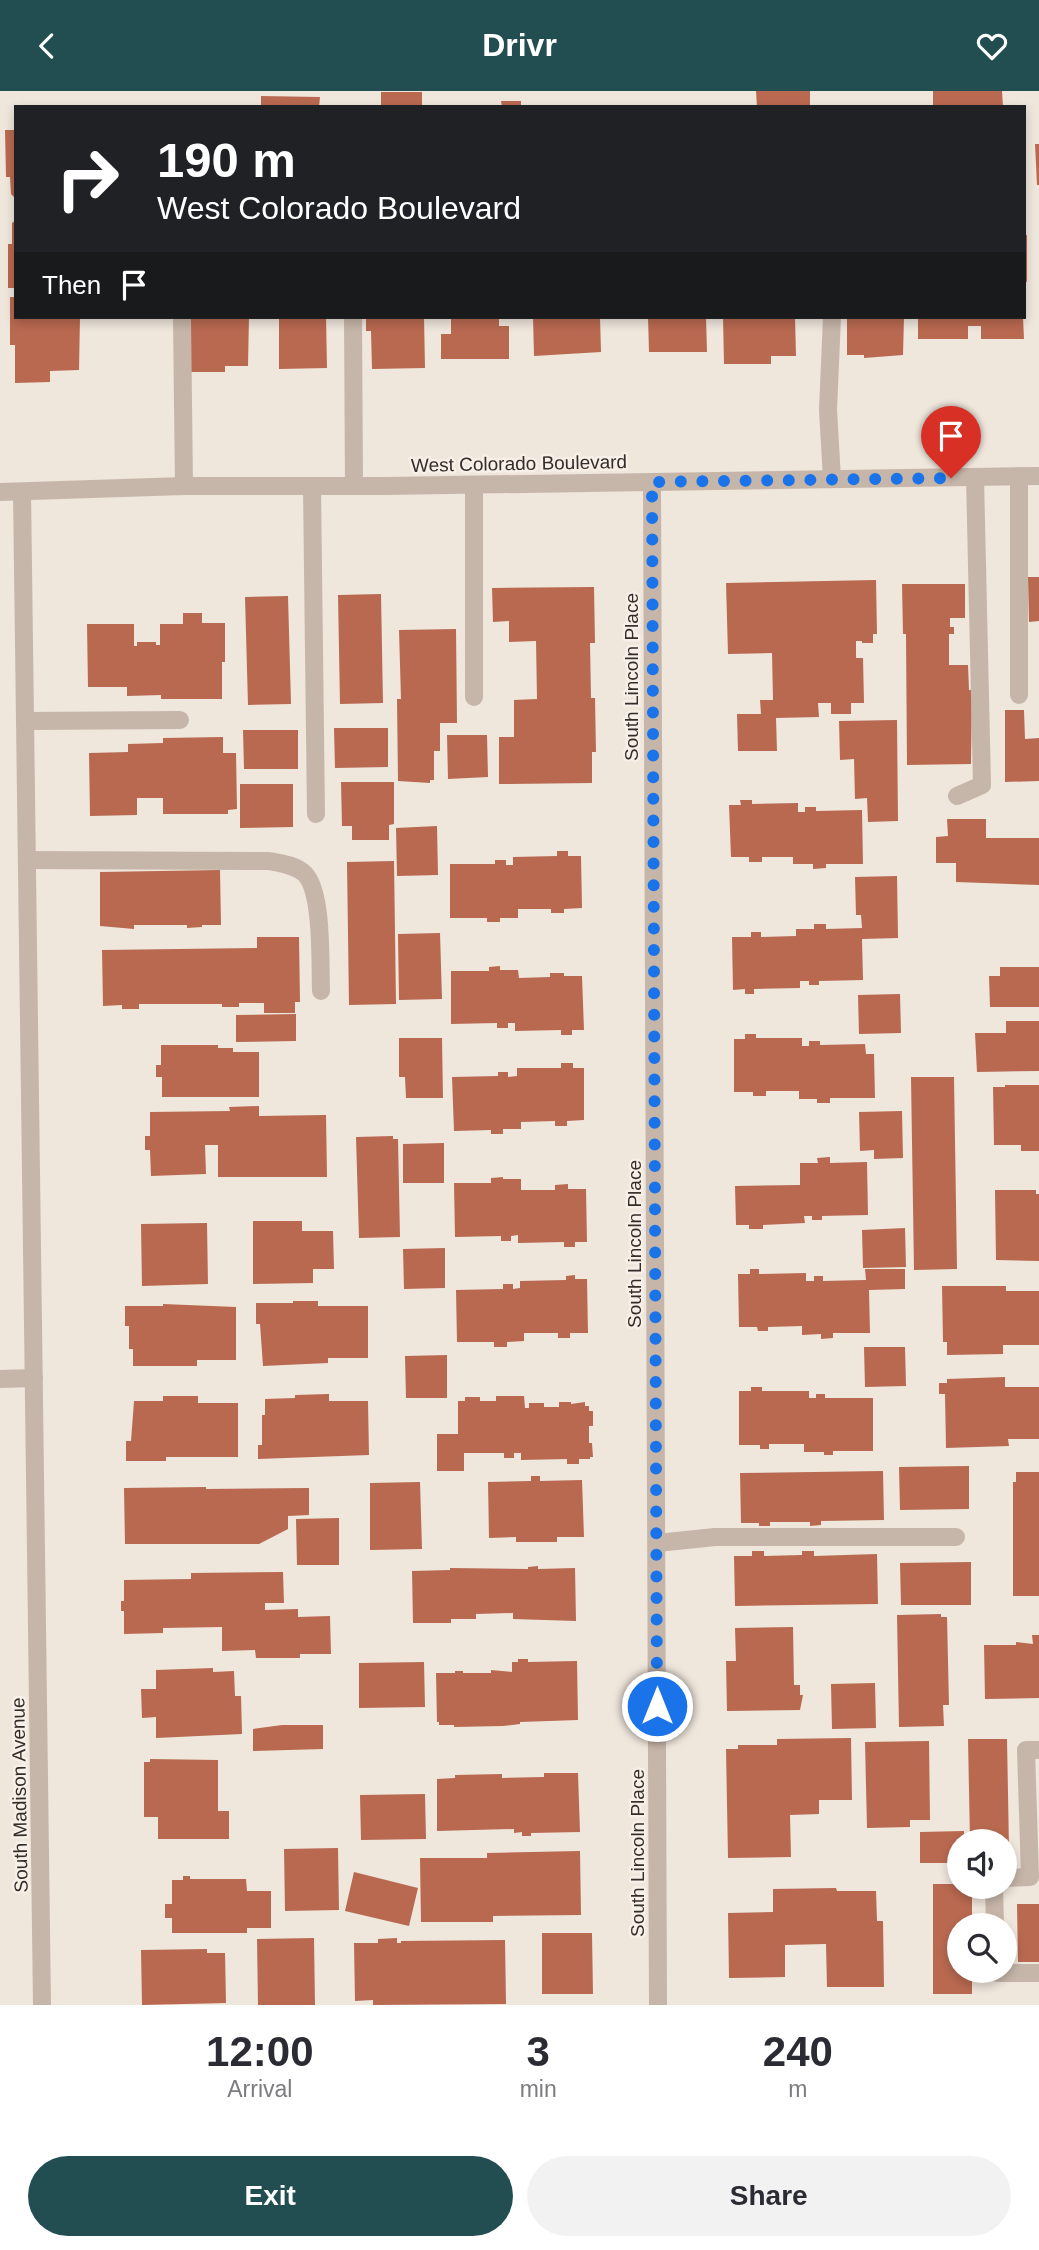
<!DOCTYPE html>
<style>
:root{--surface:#fff;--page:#f2f2f3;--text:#2b2b33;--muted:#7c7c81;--accent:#224e51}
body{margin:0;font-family:Helvetica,sans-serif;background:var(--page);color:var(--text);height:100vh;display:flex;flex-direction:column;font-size:26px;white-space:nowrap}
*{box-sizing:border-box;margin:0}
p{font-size:23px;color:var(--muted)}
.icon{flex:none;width:38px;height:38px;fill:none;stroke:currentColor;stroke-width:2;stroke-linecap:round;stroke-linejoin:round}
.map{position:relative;height:1914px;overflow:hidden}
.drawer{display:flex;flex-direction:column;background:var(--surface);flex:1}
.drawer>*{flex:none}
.top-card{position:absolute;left:14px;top:14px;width:1012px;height:214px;border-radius:0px;box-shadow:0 4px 10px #0003;background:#202124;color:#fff;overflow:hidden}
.controls{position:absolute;left:947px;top:1738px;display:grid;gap:14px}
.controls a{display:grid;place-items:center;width:70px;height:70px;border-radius:50%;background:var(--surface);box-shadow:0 4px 10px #0003;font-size:35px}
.pin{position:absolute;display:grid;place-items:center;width:60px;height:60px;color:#fff;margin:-72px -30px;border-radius:50% 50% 50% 0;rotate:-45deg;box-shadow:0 0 7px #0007}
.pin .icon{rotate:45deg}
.me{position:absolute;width:77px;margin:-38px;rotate:0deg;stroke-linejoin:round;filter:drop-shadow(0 0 5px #0008)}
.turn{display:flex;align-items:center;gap:24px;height:147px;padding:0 28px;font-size:32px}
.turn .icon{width:91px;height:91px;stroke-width:2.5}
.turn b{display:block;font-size:49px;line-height:60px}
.then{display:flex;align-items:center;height:66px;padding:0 28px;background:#0003;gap:14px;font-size:26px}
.eta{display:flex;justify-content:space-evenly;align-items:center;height:119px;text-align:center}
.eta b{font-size:42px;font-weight:600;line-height:49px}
.button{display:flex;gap:14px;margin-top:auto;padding:14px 28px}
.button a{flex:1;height:80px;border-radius:42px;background:var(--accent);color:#fff;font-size:28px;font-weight:600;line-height:80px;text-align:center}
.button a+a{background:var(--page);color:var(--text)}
header{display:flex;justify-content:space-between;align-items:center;height:91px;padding:0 28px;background:var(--accent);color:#fff;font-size:32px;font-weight:600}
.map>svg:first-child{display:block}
.building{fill:#b96950}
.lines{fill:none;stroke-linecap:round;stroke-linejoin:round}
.service{stroke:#c6b6a9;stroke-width:18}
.minor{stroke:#c6b6a9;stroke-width:18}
.tertiary{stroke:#c6b6a9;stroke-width:18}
.route{stroke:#1a73e8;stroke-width:12;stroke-dasharray:0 21.6}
.labels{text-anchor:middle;stroke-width:5;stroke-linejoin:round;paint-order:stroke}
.street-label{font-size:19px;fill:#342c28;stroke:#f7f0e8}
</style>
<header><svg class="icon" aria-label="back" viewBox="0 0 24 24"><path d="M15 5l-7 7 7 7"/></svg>Drivr<svg class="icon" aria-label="heart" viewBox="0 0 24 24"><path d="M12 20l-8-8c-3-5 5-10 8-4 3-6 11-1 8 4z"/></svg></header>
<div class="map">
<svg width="1039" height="1914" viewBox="0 0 1039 1914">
<rect width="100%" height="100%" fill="#efe6dc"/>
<path class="building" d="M756 0H810V16H757Z
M933 0H1002L1003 16H933Z
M381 1H422V16H381Z
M261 5 320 6 319 16H261Z
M501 10H521V16H502Z
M5 39H16V108L11 103 10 86H6Z
M1035 53H1039V94H1037Z
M16 129V197H8V153H12V132Z
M1024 144H1027V191H1024Z
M10 206H16V226H80L79 279 50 280V291L15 292V254H10Z
M191 226H249L248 275H225V281H191Z
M279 226H326L327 277 279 278Z
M366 226H424L425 277 372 278 371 240H366Z
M451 226H499V235H509V268H441V243H451Z
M533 226H600L601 261 534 265Z
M648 226H706L707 261H649Z
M723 226H795L796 265H771V273H724Z
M847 226H904L903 264 864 267V264H847Z
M918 226H1023L1024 248H981V235H968V248H918Z
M1028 486H1039V530L1029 531Z
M876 489 877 543H873V552H862V550H856V567H863L864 612H851V623H831V612H818L819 626 776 627 777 660H738L737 623H761L760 609H773L772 562 728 563 726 492Z
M902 493H965V527H950V536H954V543H949V574H968L969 599H972L971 673 907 674 906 543H903Z
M594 496 595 552H590L591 607H595L596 661H592V692L499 693V646H514V609L537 608 536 550 509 551V530L493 531 492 497Z
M381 503 383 612 340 613 338 504Z
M288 505 291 613 248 614 245 506Z
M183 522H202V532H225V571H222V608H161V604L127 605V596H88L87 533H134V555H137V551H156V554H160V533H183Z
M456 538 457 632H440V660H434V689H430V692L398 690 397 608H401L399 539Z
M1005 619H1024L1025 648 1039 647V690L1005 691Z
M897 629 898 730 868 731 867 707 855 708 854 668 840 669 839 630Z
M334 637H388V676L335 677Z
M243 639H298V678H244Z
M447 644H487L488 686 448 688Z
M223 646V662H236L237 718 228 719V723H163V707H137V724L90 725 89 662 128 661V653L163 652V647Z
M341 691H394V733L389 734V749H352V735H342Z
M240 693H293V736L240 737Z
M740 709H752V713L798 712V721H805V716H816V720L862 719 863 773H826V777L813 778V773H793V766H762V771H749V766H731L729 714H741Z
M947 728H986V747H1039V794L956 791V772H936V746L948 745Z
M437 735 438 784 397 785 396 737Z
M557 760H568V765H581L582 817 564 818V822H551V818H518V827H500V831H487V827H450V773H495V769H506V774H513V766L557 765Z
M394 770 396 913 349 914 347 771Z
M220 779 221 834H202V836L187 837V834H134V838L100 835V781Z
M897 785 898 847 862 848 863 889 819 890V894H809V890H800V897L754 898V903H745V898L733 899 732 846H751V841H761V846L796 845V838H814V833H826V838L862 837 861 824H856L855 786Z
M440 842 442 908 399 909 398 843Z
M257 846H299L300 911H295V922H264V912H239V916H222V913H139V918H122V914L103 915 102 859 257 857Z
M500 875V879H518L519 887 550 886V882H564V885H582L584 939H572V944H561V939L515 940V932H508V937H497V932L451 933V880H489V876Z
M1000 876H1039V916H990L989 885H1000Z
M900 903 901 942 859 943 858 904Z
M296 923V950L236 951V924Z
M1006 930H1039V980L977 981 975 942H1006Z
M745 943H756V947H802V955H809V950H820V954L865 953 866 963H874L875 1007H830V1012H817V1008H799V1000H766V1005H753V1001H734V948H745Z
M399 947H442L443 1007H406L405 986H399Z
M161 954H218V957H233V961H259V1006H162V986H156V974H161Z
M561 972H573V977H584V1029L567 1030V1035H555V1030L521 1031V1038H503V1043H491V1039L454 1040 452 986 498 985V981H508V986L517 985V977H561Z
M911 986H954L957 1178 914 1179Z
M1005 994H1039V1060H1021V1054H994L993 996H1005Z
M259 1015V1025L326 1024 327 1086H218V1054H205L206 1083 151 1085 150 1059H145V1045H150V1021L230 1020 229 1016Z
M902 1020 903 1067 874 1068V1059L860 1060 859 1021Z
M393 1045V1048H398L400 1146 359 1147 356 1046Z
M444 1052V1092H403V1053Z
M830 1066V1072L867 1071 868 1124 822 1125V1129H812V1125H804L805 1132 763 1134V1138H749V1134H736L735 1095 800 1094V1072H818L817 1067Z
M503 1086V1088H521V1099H555V1094L568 1093V1098H586L587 1151H575V1156H564V1151L518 1152V1144L511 1145V1150H501V1145L455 1146 454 1092H491V1087Z
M995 1099H1036V1103H1039V1170L996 1169Z
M253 1130H302V1140H333L334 1178H313V1192L253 1193Z
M207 1132 208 1193 142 1195 141 1133Z
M905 1137 906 1176 863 1177 862 1139Z
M445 1157V1197L404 1198 403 1158Z
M750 1178H759V1183L806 1182V1190H814V1185H823V1190L866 1189 865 1178H905V1198L869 1199 870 1242H833V1247L821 1248V1243L802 1244V1235L768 1236V1240H758L757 1236H739L738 1183H750Z
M575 1184V1188H587L588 1242H570V1247H558V1242H524V1250L507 1251V1256H494V1251H457L456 1199 503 1198V1193H513V1198L520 1197V1190L566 1189V1185Z
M942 1195H1006V1200H1039V1254H1003V1263L947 1264V1251H943Z
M293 1210H318V1215H368V1267H328V1272L263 1275 260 1233H256V1212H293Z
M163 1213 236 1216V1269H197V1275H133V1258H129V1235H125V1215H163Z
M864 1256H905L906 1295 865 1296Z
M447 1264V1307H406L405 1265Z
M1005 1286V1296H1039V1348H1008L1009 1355 946 1357 945 1303H939V1292H947V1288Z
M751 1296H762V1300H809V1307H816V1303H825V1307H873V1360H833V1364H824V1361H804V1353H769V1358H760V1354H739V1300H751Z
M329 1303V1310H368L369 1364 258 1368V1354H262V1324H265V1308L295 1307V1304Z
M163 1305H198V1312H238V1366H166V1370H126V1350H131L134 1310H163Z
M496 1305H524L525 1317H529V1312H544V1316H559V1311H571V1313L585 1311V1315H589V1320H593V1335H589V1352H592L593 1366H590V1368H579V1373H567V1368L521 1369V1362H514V1367H504V1362H464V1380H437V1343H458V1310H465V1306H480V1310H496Z
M969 1375V1418L900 1419 899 1376Z
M883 1380 884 1429 821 1430V1434L810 1435V1431H770V1435H759V1432H741L740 1382Z
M1016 1381H1039V1505H1013V1391H1016Z
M531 1385H540V1390L582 1389 584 1446H557V1451H516V1446L489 1447 488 1391 531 1390Z
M420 1391 422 1458 370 1459V1392Z
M206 1396V1398L309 1397V1424L288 1425V1438L259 1453H125L124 1397Z
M339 1427V1474H297L296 1428Z
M752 1460H764V1465L802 1464V1460H814V1465L877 1463 878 1513 735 1515 734 1465H752Z
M971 1471V1514H901L900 1472Z
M538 1475V1478L575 1477 576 1530 513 1528V1522L476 1523V1528H451V1532H413L412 1480 450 1479V1477L528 1478V1476Z
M283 1481 284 1512H265V1519L298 1518V1526L330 1525 331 1563H300V1567H256L255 1559 222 1560V1536L163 1537V1542L124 1543V1520H121V1510H124V1489L191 1488V1482Z
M941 1523V1526H947L949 1614H943L944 1635 899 1636 897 1524Z
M793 1536 794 1594H800V1604H803L800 1619 727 1620 726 1570H736L735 1537Z
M1032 1544H1039V1607L985 1608 984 1554H1016V1551L1033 1553Z
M518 1568H528V1571L577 1570 578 1629 520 1631V1633L503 1635 454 1636V1634H439V1631H437L436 1582H455V1580H463V1582H491V1579L512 1581V1571H518Z
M424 1571 425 1616 359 1617V1572Z
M213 1577V1581L234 1580 235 1605H241L242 1643 156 1647V1626L142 1627 141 1598H156V1579Z
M875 1592 876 1637 832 1638 831 1593Z
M282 1634H323V1658L253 1660V1638Z
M851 1647 852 1709H819V1723L790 1724 791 1766 728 1767 726 1658H738V1654H777V1648Z
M968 1648H1007L1009 1757H1004V1750H970Z
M929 1650 930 1729H910V1736L867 1737 865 1651Z
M150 1668 218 1669V1720H229V1748H158V1726H144V1671H150Z
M544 1682H578L580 1741 531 1742V1745H522V1741L514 1742V1738L437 1740V1688L455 1687V1684L502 1683V1687L544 1686Z
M425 1703 426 1748 361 1749 360 1704Z
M964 1740V1750H959V1772H920V1741Z
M338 1757 339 1819 285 1820 284 1758Z
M580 1760 581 1824 493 1825V1831H421L420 1767H487V1762Z
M354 1781 418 1797 409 1835 345 1820Z
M183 1785H190V1788H246L247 1800H271V1837H247V1842H172V1827H165V1813H172V1789H183Z
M933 1793H959V1796H972V1834H959V1880H972V1903H933Z
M836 1797 837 1800H876L877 1830H883L884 1896H827L826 1853 785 1854V1886L729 1887 728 1822 773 1821V1798Z
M1017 1813H1039V1871H1018Z
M542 1842H592L593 1903H542Z
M314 1847 315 1914H258L257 1848Z
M397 1847V1852H401V1850L505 1849 506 1913 373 1914V1909L355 1910 354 1852H378V1848Z
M207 1858V1862H225L226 1912 142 1914 141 1859Z"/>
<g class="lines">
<path class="service" d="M182 226 184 395
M353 226 354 395
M832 226 828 319 832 388
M474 394V606
M312 396 316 723
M1019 604V385
M25 630 180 629
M957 705 982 694 975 386
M27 769 269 770C280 772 296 774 305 783 323 801 320 874 321 900
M0 1288 34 1287
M657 1452 715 1446H956
M1004 1787 1030 1786 1026 1659H1039
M994 1796 995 1834
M997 1880V1882H1039"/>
<path class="minor" d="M652 391 658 1914
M22 401 42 1914"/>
<path class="tertiary" d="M0 401 184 395H386L1039 385"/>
</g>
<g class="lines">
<path class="route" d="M657 1615 652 391 951 387"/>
</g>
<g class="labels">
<g class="street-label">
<text transform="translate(519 372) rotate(-1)" y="7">West Colorado Boulevard</text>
<text transform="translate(631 586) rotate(-90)" y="7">South Lincoln Place</text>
<text transform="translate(634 1153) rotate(-90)" y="7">South Lincoln Place</text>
<text transform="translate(19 1704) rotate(-91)" y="7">South Madison Avenue</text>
<text transform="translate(637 1762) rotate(-90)" y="7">South Lincoln Place</text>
</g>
</g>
</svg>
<div class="controls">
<a><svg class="icon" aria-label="sound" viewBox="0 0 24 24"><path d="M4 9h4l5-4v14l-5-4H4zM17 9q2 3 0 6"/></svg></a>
<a><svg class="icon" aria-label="search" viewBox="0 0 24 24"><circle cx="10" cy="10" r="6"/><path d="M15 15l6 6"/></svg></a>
</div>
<div class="pin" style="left:951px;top:387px;background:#d93025"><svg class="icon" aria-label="arrive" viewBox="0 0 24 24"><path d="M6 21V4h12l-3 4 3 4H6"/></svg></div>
<svg class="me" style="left:657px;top:1615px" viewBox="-20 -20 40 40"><circle r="17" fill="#1a73e8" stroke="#fff" stroke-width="3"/><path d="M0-11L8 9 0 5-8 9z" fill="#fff"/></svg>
<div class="top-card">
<div class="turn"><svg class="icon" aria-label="right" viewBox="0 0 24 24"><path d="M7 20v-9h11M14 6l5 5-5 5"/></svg><div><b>190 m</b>West Colorado Boulevard</div></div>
<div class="then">Then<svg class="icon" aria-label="arrive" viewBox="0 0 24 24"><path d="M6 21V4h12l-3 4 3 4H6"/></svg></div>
</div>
</div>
<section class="drawer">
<div class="eta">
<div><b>12:00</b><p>Arrival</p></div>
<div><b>3</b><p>min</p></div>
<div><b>240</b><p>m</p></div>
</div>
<div class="button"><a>Exit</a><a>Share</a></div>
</section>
